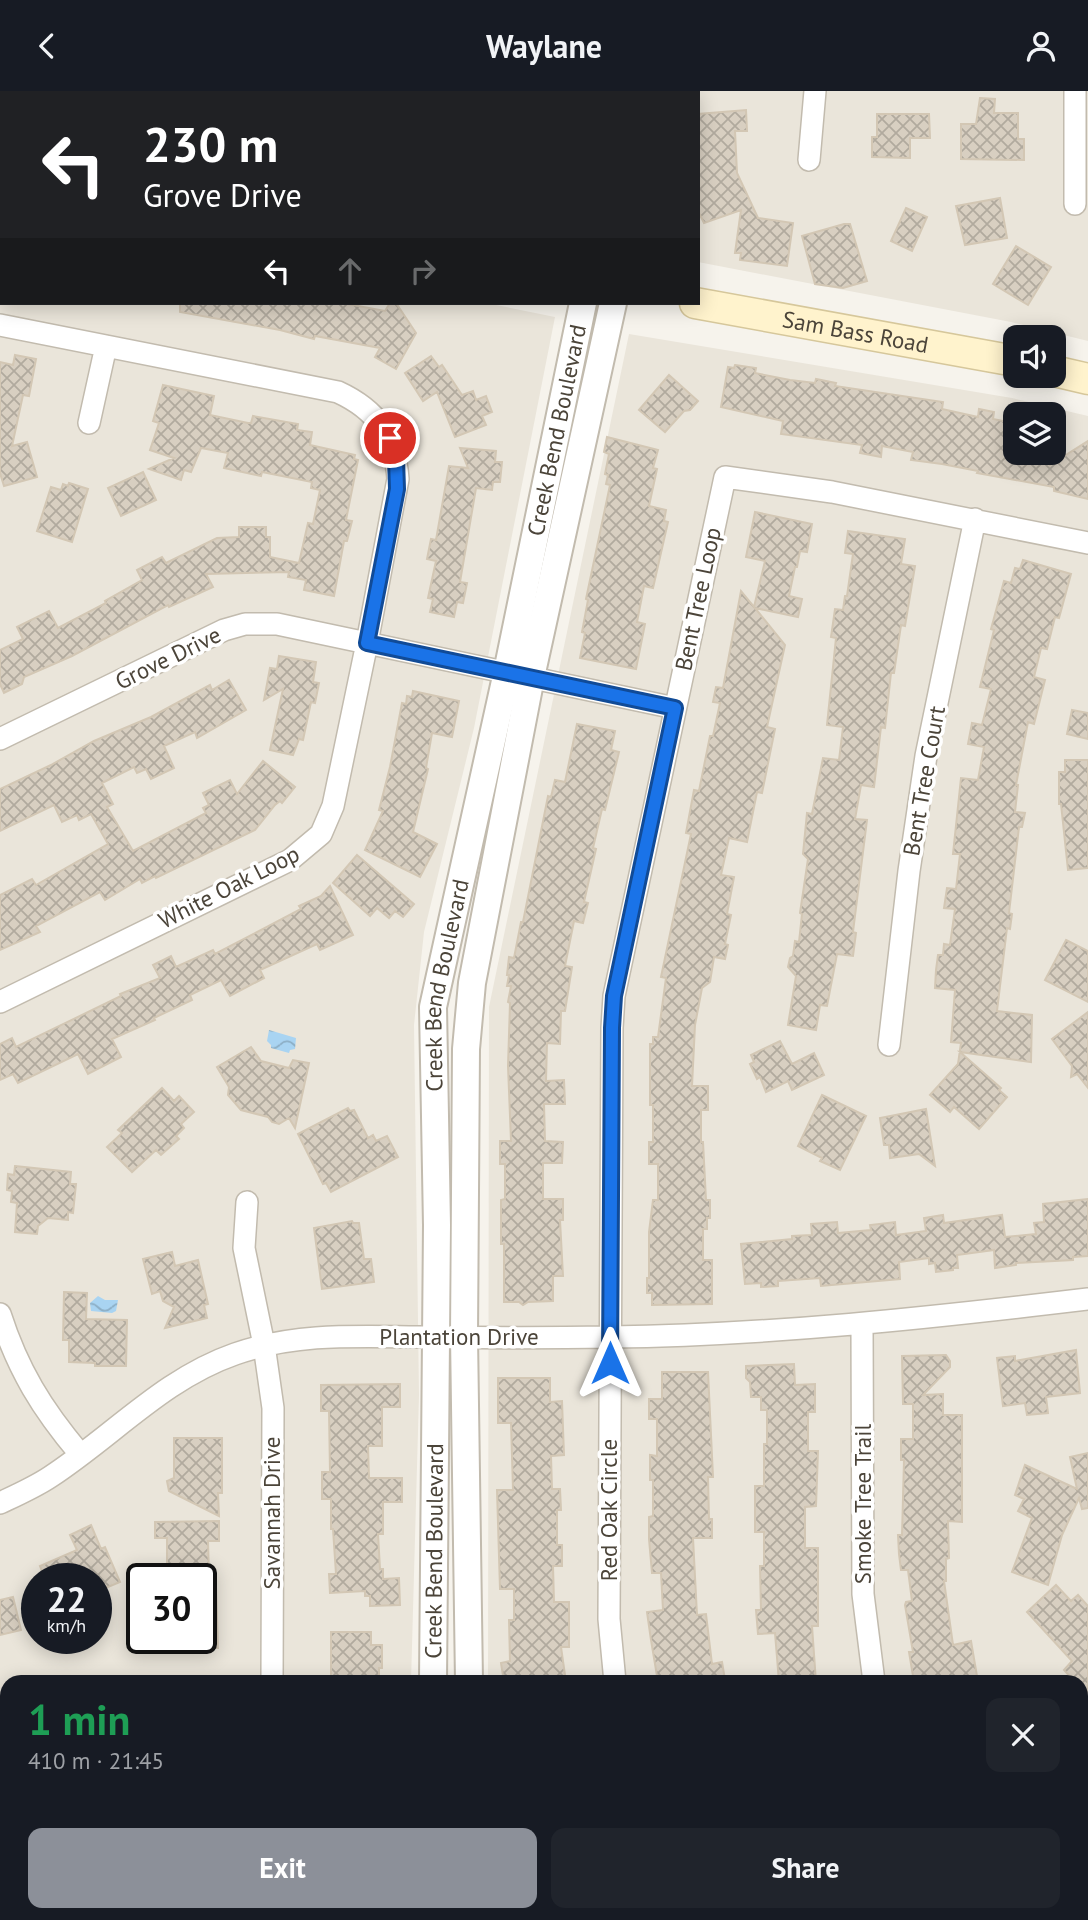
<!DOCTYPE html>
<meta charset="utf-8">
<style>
:root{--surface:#171b24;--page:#20242c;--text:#f1f3f6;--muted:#9ea1a6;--accent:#8c9099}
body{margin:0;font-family:"PT Sans",sans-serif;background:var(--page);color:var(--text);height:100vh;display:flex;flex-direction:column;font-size:26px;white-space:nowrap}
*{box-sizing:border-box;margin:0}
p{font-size:23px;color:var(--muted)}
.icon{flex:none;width:38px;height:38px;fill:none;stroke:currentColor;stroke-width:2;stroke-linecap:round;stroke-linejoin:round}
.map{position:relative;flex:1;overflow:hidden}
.details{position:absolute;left:0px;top:1584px;width:1088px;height:247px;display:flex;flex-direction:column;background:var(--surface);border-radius:21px 21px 0 0;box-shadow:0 4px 18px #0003}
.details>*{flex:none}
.hud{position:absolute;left:0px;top:0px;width:700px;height:214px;box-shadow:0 4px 18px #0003;background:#202124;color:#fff;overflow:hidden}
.fabs{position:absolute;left:1003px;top:234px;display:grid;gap:14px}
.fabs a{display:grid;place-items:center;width:63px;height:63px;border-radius:14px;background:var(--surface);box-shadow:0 4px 18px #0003;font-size:35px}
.speed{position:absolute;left:21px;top:1472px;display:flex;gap:14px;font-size:35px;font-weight:700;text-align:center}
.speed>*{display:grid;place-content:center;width:91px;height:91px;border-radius:50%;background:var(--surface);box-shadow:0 4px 18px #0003;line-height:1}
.speed small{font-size:18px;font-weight:400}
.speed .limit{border:4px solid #111;border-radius:10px;background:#fff;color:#111}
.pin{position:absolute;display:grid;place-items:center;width:60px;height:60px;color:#fff;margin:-30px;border:4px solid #fff;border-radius:50%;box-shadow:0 2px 7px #0007}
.me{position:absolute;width:77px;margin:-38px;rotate:0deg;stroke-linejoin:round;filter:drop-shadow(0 0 5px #0008)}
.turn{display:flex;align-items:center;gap:24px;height:147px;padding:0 28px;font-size:32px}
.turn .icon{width:91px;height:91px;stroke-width:2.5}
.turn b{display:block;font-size:49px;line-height:60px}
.lanes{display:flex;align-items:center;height:66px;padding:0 28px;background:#0003;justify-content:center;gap:35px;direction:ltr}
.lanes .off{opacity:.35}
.round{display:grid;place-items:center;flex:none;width:74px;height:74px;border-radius:14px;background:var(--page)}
.headline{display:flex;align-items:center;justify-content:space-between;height:119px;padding:0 28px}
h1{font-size:42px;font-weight:700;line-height:52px;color:#1e9e55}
.action{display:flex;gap:14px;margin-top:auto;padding:14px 28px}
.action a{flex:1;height:80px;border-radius:14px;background:var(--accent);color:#fff;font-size:28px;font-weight:700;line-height:80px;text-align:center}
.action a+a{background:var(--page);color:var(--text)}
header{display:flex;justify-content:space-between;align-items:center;height:91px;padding:0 28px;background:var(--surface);font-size:32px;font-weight:700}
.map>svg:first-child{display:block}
.residential{fill:#eae5da;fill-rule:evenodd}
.water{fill:url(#water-waves)}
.building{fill:url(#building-cross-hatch);stroke:#d3c7b4;stroke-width:2}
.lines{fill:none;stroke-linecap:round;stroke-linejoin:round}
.service-casing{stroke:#c2bbae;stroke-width:14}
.minor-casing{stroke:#c2bbae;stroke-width:24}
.tertiary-casing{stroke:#c2bbae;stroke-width:30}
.secondary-casing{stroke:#d6c79b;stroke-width:33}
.service{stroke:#fff;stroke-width:10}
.minor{stroke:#fff;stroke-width:21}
.tertiary{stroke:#fff;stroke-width:26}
.secondary{stroke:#fff3cd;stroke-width:30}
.route-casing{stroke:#114b97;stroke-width:18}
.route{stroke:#1a73e8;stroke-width:12}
.labels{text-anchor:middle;stroke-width:7;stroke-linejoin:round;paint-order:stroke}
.street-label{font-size:23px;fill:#4b4439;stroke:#fff}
</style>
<header><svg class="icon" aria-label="back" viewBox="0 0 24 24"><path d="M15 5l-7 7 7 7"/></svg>Waylane<svg class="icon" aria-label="person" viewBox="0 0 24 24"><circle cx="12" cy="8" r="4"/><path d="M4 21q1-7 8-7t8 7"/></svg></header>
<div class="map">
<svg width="1088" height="1829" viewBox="0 0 1088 1829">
<defs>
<pattern id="water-waves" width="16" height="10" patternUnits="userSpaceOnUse" patternTransform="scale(1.75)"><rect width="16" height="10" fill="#a9d4f2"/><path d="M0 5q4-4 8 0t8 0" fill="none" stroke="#8caec5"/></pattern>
<pattern id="building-cross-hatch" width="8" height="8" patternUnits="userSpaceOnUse" patternTransform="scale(1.75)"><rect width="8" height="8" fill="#d8cfc1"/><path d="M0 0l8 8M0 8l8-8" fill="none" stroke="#b1aa9e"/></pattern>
</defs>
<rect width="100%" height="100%" fill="#f6f3ec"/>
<path class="residential" d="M244 0H1088V250L1011 231 698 171V2Z
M0 114 2 212H486L555 226 474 637 424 841 414 934 419 1304 411 1591H7V1824H404V1829H0ZM37 1488H96V1547H37ZM142 1488H201V1547H142Z
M629 243 1012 307 1088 325V1784L1082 1786V1591H488L489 916ZM1015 324H1054V362H1015Z
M489 1824H934L901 1829H489Z"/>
<path class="water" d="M269 939 296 947 295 958 290 959 289 962 271 957V954L267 950Z
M98 1205 105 1209H118L116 1220 112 1222 91 1220 90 1212Z"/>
<path class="building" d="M980 7 995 8 994 22H1018V48H1024V69L961 68V33H976Z
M746 19 747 40H735L737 82 758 127 793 132 787 175 740 169 741 162H735L741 119 704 132 698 120V23Z
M877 23H929L930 47H910V67L872 66V46H877Z
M1000 107 1007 147 965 154 956 115Z
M906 117 927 126 912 160 891 150Z
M844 133H850L867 190 843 197 815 193 802 145Z
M1016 155 1051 176 1028 214 993 193Z
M180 212H342L385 220 390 212H396L416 242 396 278 375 266 380 257 315 245 314 248 280 239 180 221Z
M15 264 36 268 29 305 23 304 12 355 27 351 37 386 4 395 0 382V271L13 274Z
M431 265 439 276 442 274 462 304 473 300 476 309 486 305 492 321 482 325 486 334 455 346 437 301 423 310 405 282Z
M735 274 756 277 755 282 790 289 815 292 816 288 836 292 835 295 943 311 942 318 978 326 979 318 994 321 993 328 1008 331 1005 347 1015 350V362H1052L1050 374 1088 350V408L1054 400V396L977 382 978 380 942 373 911 369 913 361 882 355 881 366 860 362 862 354 781 343 783 330 721 316 728 276 734 277Z
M669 284 698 310 690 319 684 320 665 341 639 319Z
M163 294 214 305 210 324 248 332H251L253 325 298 333 297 339 312 341 310 354 355 364 354 368 358 369 346 429 352 430 347 450H344L334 505 304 499 306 489 288 486 289 481 206 483 213 496 169 516 168 514 72 565 24 586 22 593 4 602 0 593V559L23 548 17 536 49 520 58 537 106 512 105 510 142 489 137 479 162 466 166 472 217 447 239 446V436H266V446H270V466L299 472 308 432 313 433 320 399 311 397 312 391 262 381 261 385 224 377 228 362 201 357 191 381 184 379 181 389 149 378 174 367 150 359 159 332 153 330Z
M607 346 658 359 653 377 657 378 649 415 666 419 664 430 668 431 653 497 644 495 637 531 645 533 636 578 580 567 585 542 582 541 588 509 586 508 610 394 606 393 608 384 605 383 609 363 604 361Z
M460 357 496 360 495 371H502L500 391H493L492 399 476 397 460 491 467 492 463 512 457 511 454 526 430 521 433 508 428 507 436 470 427 468 431 448 436 449 449 375 468 377Z
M143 381 156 409 121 425 108 397Z
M69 392 88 398 72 451 37 440 51 396 61 399 63 393 68 395Z
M755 421 812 433 807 461 800 460 797 476H795L789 505 802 508 798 526 755 517 785 554 767 636 775 638 762 702 757 701 747 751 729 747 721 784 734 786 727 823 731 824 725 853 728 854 725 868 714 866 710 891 702 897 695 934 692 995H708V1019H701V1051H703L706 1109H710V1127H707V1138H703V1169H712V1213L652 1214V1202H647V1187H649V1141L653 1109H658V1073H649V1051H653V1014H650V953H653V946H658L666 887 661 886 691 743 686 742 694 699 699 700 710 645H713L720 612 713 611 716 596 723 597 741 500 754 516 765 470 746 466Z
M848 440 905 448 901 473 915 475 905 535 901 534 894 582H891L885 637 881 636 874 696 861 694 855 728 867 729 853 841 856 842 853 865 837 863 827 915 820 914 816 939 788 934 796 885 788 876 790 867 793 865 795 850 799 851 802 823 800 822 808 768 803 763 807 722 812 723 823 667 839 669 843 636 827 634 836 547 831 546 835 518 843 519 845 505H847L853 463 845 462Z
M1023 469 1071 483 1059 527 1055 526 1047 558 1041 557 1034 586 1045 589 1034 633 1028 631 1016 694H1018L1015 721 1025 722 1022 736H1019L1009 822 1012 823 1010 838 1007 837 997 920 1032 924 1031 971 960 961 1001 997 999 999 1007 1006 979 1038 954 1016 950 1021 930 1004 958 973 961 952 951 951 955 899 935 897 936 879 938 864H943L944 853 950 854 955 818 944 817 947 797 956 798 960 763H953L961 687 978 689 984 656 968 653 972 632 982 634 991 598 980 596 994 539 991 538 1004 490 1011 492 1015 477 1020 478Z
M279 565 316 571 313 591 319 592 315 612 311 611 303 649 299 648 293 664 270 659 283 598 264 609 270 577 277 578Z
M229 589 246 619 197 647 195 641 164 655 174 677 151 688 146 678 137 682 134 676 102 692 113 713 107 716 133 760 206 722 203 717 209 714 203 702 230 689 237 703 263 670 295 696 282 712 280 710 275 714 255 739 156 787 155 785 142 792 140 788 105 809 100 801 36 835 40 841 0 859V804L32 788 36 794 108 753 91 723 79 729 77 724 62 731 54 714 0 740V698L51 674 94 650 151 626 210 594 212 599Z
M413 600 459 610 452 646 432 642 426 677 428 678 413 741 437 753 420 786 365 759 383 720 379 719 390 676 402 612 406 613 407 605 412 606Z
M1072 619 1088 622V648L1067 643Z
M577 633 615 640 611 659 619 661 605 719 602 718 593 757 596 758 584 811 588 812 583 832 574 830 565 875 572 876 565 920H561L560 953 547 952 546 990 564 989 565 1013H544L545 1050 563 1051 562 1072H543V1108H563V1129H560L563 1185H553V1210L528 1211 523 1214 519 1211H504V1153H501V1109L505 1108V1073H500V1050H511L508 975 510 912 508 911 511 895H507L509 884H507L509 866 514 867 521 831H523L548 705 551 706 555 689 565 691Z
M1065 669H1088V777L1068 779 1061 713H1059V681H1065Z
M357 764 414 813 403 826 395 820 389 827 377 817 370 825 333 792Z
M330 795 353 844 320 859 317 853 260 879 264 887 230 905 221 889 190 904 192 909 154 927 155 929 112 948 121 966 88 983 78 963 18 992 13 983 0 989V953L12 947 16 956 121 905 120 903 160 887 153 874 171 865 176 876 213 859 215 863 301 818 299 815 321 805Z
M1066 849 1088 860V911L1045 889Z
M1088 921V997L1077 983 1071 986 1072 975 1052 948Z
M780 950 792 973 814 962 824 984 792 999 788 990 766 1001 760 986 757 988 750 973 754 971 751 964Z
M251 956 261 970 289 977 293 969 309 972 295 1037 289 1027 279 1033 272 1031 268 1026 241 1019 228 1004 229 996 217 976Z
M162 997 174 1010 179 1005 194 1021 181 1033 184 1037 176 1045 179 1048 161 1064 156 1059 132 1081 107 1056 122 1042 118 1039Z
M822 1004 866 1025 840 1079 820 1070 822 1067 798 1055Z
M348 1017 350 1020 354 1019 368 1047 373 1044 376 1050 387 1045 398 1066 331 1101 326 1092 323 1093 298 1043Z
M926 1018 935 1075 919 1063 890 1067 889 1054H884L880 1027Z
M15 1075 71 1081 70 1093H76L73 1122 68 1121V1129L48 1127 38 1135 37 1143 15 1141 17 1112 11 1111 12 1100 7 1099 8 1083 14 1084Z
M1088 1108V1165L1073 1166V1169L1016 1172V1174L995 1177 994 1159 957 1164 958 1177H953V1179L936 1181 935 1172 929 1173V1167L899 1171 900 1188 821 1195 820 1187 778 1190V1195L761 1196V1192L745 1193 741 1153 792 1148V1145L812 1144 811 1133 837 1131 838 1142 871 1139 870 1134 895 1131 896 1144 926 1140 924 1127 943 1124 944 1132 1002 1124 1005 1146 1036 1143 1034 1132 1044 1131 1043 1113Z
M352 1130 353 1132H359L364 1168H371L374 1191 322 1198 314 1137Z
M172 1161 175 1175 198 1169 208 1213 204 1214 207 1227 165 1237 174 1216 163 1210 160 1200 152 1203 143 1168Z
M64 1201 87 1202 86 1228 127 1229 126 1275H95V1272L69 1271V1249H63Z
M1076 1259 1080 1302 1046 1306 1048 1322 1027 1324 1025 1312 1003 1315 997 1267 1015 1265V1270Z
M946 1264 950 1270V1276L923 1304 943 1303V1324H962V1431L948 1430 949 1467 946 1468V1490H944L953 1554 971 1550 978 1591H914L909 1561H913L905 1514 906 1511 912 1510 908 1479H901L899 1463 898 1444H902L904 1369H901V1348H913V1313H903L902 1265Z
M794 1273 795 1294 815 1293V1321H808V1360H818L816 1415 805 1416V1457H818V1535H812L816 1591H779L775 1542 758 1543 756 1519H761L760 1475H764V1441H755V1395H764V1353H767V1319H761V1306H751L750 1291 746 1287V1275Z
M662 1281H708L713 1386H708L709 1428H712V1447H693L697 1524 706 1523 712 1573 722 1571 725 1589 715 1591H658L651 1549 647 1521 663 1519 661 1482H652L649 1448V1426L653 1425V1389H650V1364L657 1365V1328H649V1308H662Z
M498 1287H550V1311L562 1310 564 1364 551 1365 552 1398H560L561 1419H557V1454H562V1475H553L554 1511H569V1556H561L566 1591H504L501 1572 510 1570 509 1529H514V1498H500L497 1399H513L511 1332H498Z
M400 1293V1316H382V1355H368L369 1387H402V1411H383V1443H378L380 1478H383V1488L399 1487 400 1514 370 1515V1505H365V1500L330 1502 329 1483H336L333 1438H331V1408H322V1381H330L329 1320H321V1294Z
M174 1347H222V1402H218L219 1425 169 1400 167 1390 174 1387Z
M1088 1362V1417L1082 1418 1079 1407 1062 1444 1048 1494 1012 1481 1032 1427 1018 1420 1024 1408 1015 1404 1025 1374 1077 1398 1070 1366Z
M219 1430V1450H208L209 1484 178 1485 167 1476V1447H155V1431Z
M91 1434 101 1458 105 1456 120 1491 96 1501V1488H45L40 1475 77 1459 70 1444Z
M1056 1494 1071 1510 1078 1504 1088 1515V1604L1082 1597V1591H1075L1064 1579 1072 1570 1027 1521Z
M216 1496 218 1557H201V1497Z
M13 1506 21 1539 0 1544V1509Z
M331 1541H371V1554H382V1577H379V1591H331Z"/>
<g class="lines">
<defs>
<path id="service" d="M219 0V2
M0 14H2"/>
<path id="minor" d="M809 69 815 0
M1075 113V0
M0 234 338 301C377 319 395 345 398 388L367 552 333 715 321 743 290 769 0 911
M89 332 106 255
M0 648 224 539 245 533H277L675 617
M889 954 909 780 926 665 975 428
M247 1111 244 1157 264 1254 273 1317 272 1591
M0 1223C18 1279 42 1318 80 1363
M862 1234 863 1503 874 1591
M0 1412C17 1404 35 1396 50 1386 113 1345 163 1288 235 1263 300 1240 366 1246 433 1246 492 1247 551 1247 610 1246 771 1244 929 1227 1088 1208
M615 1591 609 1528 612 937 614 905 725 386 832 401 1088 452
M1082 1636 1088 1632
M0 1719 7 1717"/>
<g id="tertiary">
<path d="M627 2V0"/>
<path d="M659 2 660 0"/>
<path id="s1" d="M433 1591 437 1134 433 916 507 581 583 212"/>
<path d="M469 1591 464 1245 466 958 472 892 531 586 613 212"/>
<path d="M472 1824V1829"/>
<path d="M429 1829V1824"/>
</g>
<g id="secondary">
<path d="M0 77H2"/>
<path id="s2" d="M695 212 1015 270"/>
<path d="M1054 280 1088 288"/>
</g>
</defs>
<use href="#service" class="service-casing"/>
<use href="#minor" class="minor-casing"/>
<use href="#tertiary" class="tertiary-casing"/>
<use href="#secondary" class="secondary-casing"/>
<use href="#service" class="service"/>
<use href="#minor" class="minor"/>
<use href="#tertiary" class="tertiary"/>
<use href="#secondary" class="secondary"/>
</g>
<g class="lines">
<defs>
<path id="route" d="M390 347 396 368 397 398 367 552 675 617 614 905 612 937 610 1272"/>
</defs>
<use href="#route" class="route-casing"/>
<use href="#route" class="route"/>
</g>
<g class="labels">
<g class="street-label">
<text dy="8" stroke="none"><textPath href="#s2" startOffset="163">Sam Bass Road</textPath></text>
<text dy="8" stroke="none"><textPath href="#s1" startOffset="1265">Creek Bend Boulevard</textPath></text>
<text transform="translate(698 508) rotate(-78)" y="8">Bent Tree Loop</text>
<text transform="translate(168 567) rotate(-26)" y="8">Grove Drive</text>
<text transform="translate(924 690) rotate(-80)" y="8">Bent Tree Court</text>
<text transform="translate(229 796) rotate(-27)" y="8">White Oak Loop</text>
<text dy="8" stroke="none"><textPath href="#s1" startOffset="698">Creek Bend Boulevard</textPath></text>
<text x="459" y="1254">Plantation Drive</text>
<text transform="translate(863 1413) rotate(-90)" y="8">Smoke Tree Trail</text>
<text transform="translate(609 1419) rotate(-90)" y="8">Red Oak Circle</text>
<text transform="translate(272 1422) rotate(-90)" y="8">Savannah Drive</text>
<text dy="8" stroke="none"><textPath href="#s1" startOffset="131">Creek Bend Boulevard</textPath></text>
</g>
</g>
</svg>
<div class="fabs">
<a><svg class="icon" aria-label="sound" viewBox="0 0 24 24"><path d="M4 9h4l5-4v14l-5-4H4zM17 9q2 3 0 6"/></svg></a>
<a><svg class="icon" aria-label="layers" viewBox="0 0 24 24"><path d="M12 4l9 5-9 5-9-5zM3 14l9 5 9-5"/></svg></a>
</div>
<div class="speed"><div>22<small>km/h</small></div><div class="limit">30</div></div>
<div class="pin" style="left:390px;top:347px;background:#d93025"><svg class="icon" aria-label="arrive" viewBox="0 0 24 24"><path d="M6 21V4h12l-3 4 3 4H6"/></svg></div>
<svg class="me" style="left:610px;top:1272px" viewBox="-20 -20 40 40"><path d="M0-17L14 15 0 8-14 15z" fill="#1a73e8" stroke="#fff" stroke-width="4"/></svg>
<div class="hud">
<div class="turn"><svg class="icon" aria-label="left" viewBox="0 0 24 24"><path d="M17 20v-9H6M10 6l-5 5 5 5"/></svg><div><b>230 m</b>Grove Drive</div></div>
<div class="lanes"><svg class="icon" aria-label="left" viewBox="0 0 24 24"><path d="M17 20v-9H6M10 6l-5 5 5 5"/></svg><svg class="icon off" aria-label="ahead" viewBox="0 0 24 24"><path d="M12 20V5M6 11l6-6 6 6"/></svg><svg class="icon off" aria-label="right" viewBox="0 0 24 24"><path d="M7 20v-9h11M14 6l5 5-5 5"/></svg></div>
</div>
<section class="details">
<div class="headline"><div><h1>1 min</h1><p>410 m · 21:45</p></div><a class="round"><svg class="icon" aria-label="close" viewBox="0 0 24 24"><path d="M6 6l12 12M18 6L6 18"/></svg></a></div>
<div class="action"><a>Exit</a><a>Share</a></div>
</section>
</div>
